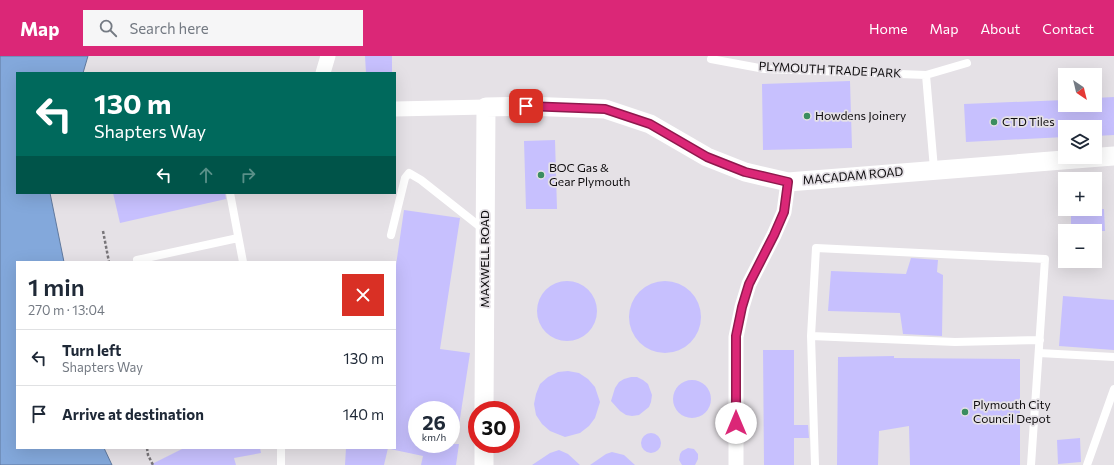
<!DOCTYPE html>
<meta charset="utf-8">
<style>
:root{--surface:#fff;--page:#f6f6f7;--text:#1f2937;--muted:#747a83;--line:#e0e1e3;--accent:#db2777}
body{margin:0;font-family:Commissioner,sans-serif;background:var(--page);color:var(--text);height:100vh;display:flex;flex-direction:column;font-size:15px;white-space:nowrap}
*{box-sizing:border-box;margin:0}
p{font-size:13px;color:var(--muted)}
.icon{flex:none;width:22px;height:22px;fill:none;stroke:currentColor;stroke-width:2;stroke-linecap:round;stroke-linejoin:round}
.map{position:relative;flex:1;overflow:hidden}
.panel{position:absolute;left:16px;top:205px;width:380px;height:188px;display:flex;flex-direction:column;background:var(--surface);border-radius:0px;box-shadow:0 4px 16px #0002}
.panel>*{flex:none}
.top-card{position:absolute;left:16px;top:16px;width:380px;height:122px;border-radius:0px;box-shadow:0 4px 16px #0002;background:#00695c;color:#fff;overflow:hidden}
.needle{width:26px;rotate:145deg}
.fabs{position:absolute;left:1058px;top:12px;display:grid;gap:8px}
.fabs a{display:grid;place-items:center;width:44px;height:44px;border-radius:0px;background:var(--surface);box-shadow:0 4px 16px #0002;font-size:20px}
.speed{position:absolute;left:408px;top:345px;display:flex;gap:8px;font-size:20px;font-weight:700;text-align:center}
.speed>*{display:grid;place-content:center;width:52px;height:52px;border-radius:50%;background:var(--surface);box-shadow:0 4px 16px #0002;line-height:1}
.speed small{font-size:10px;font-weight:400}
.speed .limit{border:6px solid #d22;background:#fff;color:#111}
.pin{position:absolute;display:grid;place-items:center;width:34px;height:34px;color:#fff;margin:-17px;border-radius:8px;box-shadow:0 2px 6px #0006}
.me{position:absolute;width:44px;margin:-22px;rotate:0deg;stroke-linejoin:round;filter:drop-shadow(0 0 3px #0008)}
.turn{display:flex;align-items:center;gap:14px;height:84px;padding:0 12px;font-size:18px}
.turn .icon{width:52px;height:52px;stroke-width:2.5}
.turn b{display:block;font-size:28px;line-height:34px}
.lanes{display:flex;align-items:center;height:38px;padding:0 12px;background:#0003;justify-content:center;gap:20px;direction:ltr}
.lanes .off{opacity:.35}
.round{display:grid;place-items:center;flex:none;width:42px;height:42px;border-radius:0px;background:var(--page)}
.summary{display:flex;align-items:center;justify-content:space-between;height:68px;padding:0 12px}
h1{font-size:24px;font-weight:600;line-height:30px}
ul{padding:0;list-style:none}
li{display:flex;align-items:center;gap:12px;height:56px;padding:0 12px;border-top:1px solid var(--line)}
li div{flex:1}
li b{display:block;font-size:15px}
li em{font-style:normal}
header{display:flex;align-items:center;gap:24px;box-sizing:border-box;height:56px;padding:0 20px;background:var(--accent);color:#fff}
header strong{font-size:19px}
nav{display:flex;gap:22px;margin-inline-start:auto;font-size:14px}
.search{width:280px;height:36px;background:var(--page);display:flex;align-items:center;gap:10px;box-sizing:border-box;padding:0 14px;border-radius:0px;color:var(--muted);font-size:15px}
.map>svg:first-child{display:block}
.water{fill:#83a8db;stroke:#60799e}
.building{fill:#c7c0fe}
.lines{fill:none;stroke-linecap:round;stroke-linejoin:round}
.path{stroke:#787579;stroke-width:2.5;stroke-dasharray:3 2;stroke-linecap:butt}
.service{stroke:#fff;stroke-width:8}
.minor{stroke:#fff;stroke-width:15}
.tertiary{stroke:#fff;stroke-width:19}
.route-casing{stroke:#8e194d;stroke-width:10}
.route{stroke:#db2777;stroke-width:7}
.poi-dot{fill:#3b8d5f;stroke:#e5e1e6;stroke-width:1.5}
.labels{text-anchor:middle;stroke-width:3.5;stroke-linejoin:round;paint-order:stroke}
.street-label{font-size:12px;fill:#0e0c0e;stroke:#e5e1e6}
.poi-label{font-size:12px;fill:#0e0c0e;stroke:#e5e1e6;text-anchor:start}
</style>
<header>
<strong>Map</strong>
<div class="search"><svg class="icon" aria-label="search" viewBox="0 0 24 24"><circle cx="10" cy="10" r="6"/><path d="M15 15l6 6"/></svg>Search here</div>
<nav><a>Home</a><a>Map</a><a>About</a><a>Contact</a></nav>
</header>
<div class="map">
<svg width="1114" height="409" viewBox="0 0 1114 409">
<rect width="100%" height="100%" fill="#e5e1e6"/>
<path class="water" d="M0 0H88L83 17H17V137H50L64 206H17V392H104L112 409H0Z"/>
<path class="building" d="M365 0H392V17H366Z
M850 25 852 92 763 94 762 28Z
M1114 41V79L1095 80V71H1065V81L966 86 964 48 1065 44V49H1095V42Z
M555 84 557 153H526L524 85Z
M113 137H225L226 143 120 167Z
M1071 153H1104L1105 175H1071Z
M404 154 460 162 440 293 470 297 457 382H451V354H417V388H459L456 409H421L423 400 390 393V392H395V216Z
M911 202 938 204 937 216 943 219 942 280 903 278 900 257 828 255 831 215 906 218Z
M537 255a30 30 0 1 1 60 0a30 30 0 1 1-60 0Z
M629 261a36 36 0 1 1 72 0a36 36 0 1 1-72 0Z
M1063 240 1114 244V294L1059 290Z
M763 294H794V369H808L809 382H794V409H764Z
M894 300V302L1020 303V409H910L909 370 879 375 878 409H837L838 301Z
M568 315 579 317 588 323 595 331 600 346 595 362 589 370 580 377 565 381 550 375 542 368 536 359 534 348 536 338 540 328 548 321 558 316Z
M631 321H637L643 324 648 328 652 339 651 346 649 351 639 359 632 360 626 359 620 355 611 345 615 332 619 326 624 323Z
M673 343a19 19 0 1 1 38 0a19 19 0 1 1-38 0Z
M641 387a10 10 0 1 1 20 0a10 10 0 1 1-20 0Z
M1080 382 1081 406 1058 408 1057 384Z
M184 392H260L261 397 234 402 236 409H150Z
M346 392H388L384 409H345Z
M688 392 694 393 698 398V403L695 409H682L679 404 680 398 682 395Z
M559 394 568 398 580 409H532L550 397Z
M612 396 624 399 635 409H590L606 398Z"/>
<g class="lines">
<path class="path" d="M103 175 109 206
M147 392 148 399 153 409"/>
<path class="service" d="M711 3 765 13 926 19 934 113
M926 19 967 7
M230 137 243 206
M391 179 405 122 409 117 421 124 483 173
M137 204 238 182
M811 280 955 286 1040 284
M1039 297 1114 301
M281 392V409
M815 409 811 280 816 192 1045 203 1031 409
M1087 409 1114 333"/>
<path class="minor" d="M323 17 328 0
M395 53 486 51
M736 409V281L742 251 749 228 774 179 784 156 788 126"/>
<path class="tertiary" d="M484 354 486 51 526 50 605 53 650 68 707 101 745 116 788 126 1114 100
M484 409V388"/>
</g>
<g class="lines">
<defs>
<path id="route" d="M526 50 605 53 650 68 707 101 745 116 788 126 784 156 774 179 749 228 742 251 736 280V367"/>
</defs>
<use href="#route" class="route-casing"/>
<use href="#route" class="route"/>
</g>
<g class="poi-dot">
<circle cx="807" cy="60" r="4"/>
<circle cx="994" cy="66" r="4"/>
<circle cx="541" cy="119" r="4"/>
<circle cx="965" cy="356" r="4"/>
</g>
<g class="labels">
<g class="street-label">
<text transform="translate(830 14) rotate(3)" y="4">PLYMOUTH TRADE PARK</text>
<text transform="translate(853 120) rotate(-5)" y="4">MACADAM ROAD</text>
<text transform="translate(485 203) rotate(-90)" y="4">MAXWELL ROAD</text>
</g>
<g class="poi-label">
<text x="815" y="64">Howdens Joinery</text>
<text x="1002" y="70">CTD Tiles</text>
<text x="549" y="116">BOC Gas &amp;<tspan x="549" dy="14">Gear Plymouth</tspan></text>
<text x="973" y="353">Plymouth City<tspan x="973" dy="14">Council Depot</tspan></text>
</g>
</g>
</svg>
<div class="fabs">
<a><svg class="needle" viewBox="-14 -14 28 28"><path d="M0-13l5 13h-10z" fill="#e53935"/><path d="M0 13l5-13h-10z" fill="#747a83"/></svg></a>
<a><svg class="icon" aria-label="layers" viewBox="0 0 24 24"><path d="M12 4l9 5-9 5-9-5zM3 14l9 5 9-5"/></svg></a>
<a>+</a>
<a>−</a>
</div>
<div class="speed"><div>26<small>km/h</small></div><div class="limit">30</div></div>
<div class="pin" style="left:526px;top:50px;background:#d93025"><svg class="icon" aria-label="arrive" viewBox="0 0 24 24"><path d="M6 21V4h12l-3 4 3 4H6"/></svg></div>
<svg class="me" style="left:736px;top:367px" viewBox="-20 -20 40 40"><circle r="19" fill="#fff"/><path d="M0-13L10 11 0 6-10 11z" fill="#db2777"/></svg>
<div class="top-card">
<div class="turn"><svg class="icon" aria-label="left" viewBox="0 0 24 24"><path d="M17 20v-9H6M10 6l-5 5 5 5"/></svg><div><b>130 m</b>Shapters Way</div></div>
<div class="lanes"><svg class="icon" aria-label="left" viewBox="0 0 24 24"><path d="M17 20v-9H6M10 6l-5 5 5 5"/></svg><svg class="icon off" aria-label="ahead" viewBox="0 0 24 24"><path d="M12 20V5M6 11l6-6 6 6"/></svg><svg class="icon off" aria-label="right" viewBox="0 0 24 24"><path d="M7 20v-9h11M14 6l5 5-5 5"/></svg></div>
</div>
<section class="panel">
<div class="summary"><div><h1>1 min</h1><p>270 m · 13:04</p></div><a class="round" style="background:#d93025;color:#fff"><svg class="icon" aria-label="close" viewBox="0 0 24 24"><path d="M6 6l12 12M18 6L6 18"/></svg></a></div>
<ul>
<li><svg class="icon" aria-label="left" viewBox="0 0 24 24"><path d="M17 20v-9H6M10 6l-5 5 5 5"/></svg><div><b>Turn left</b><p>Shapters Way</p></div><em>130 m</em></li>
<li><svg class="icon" aria-label="arrive" viewBox="0 0 24 24"><path d="M6 21V4h12l-3 4 3 4H6"/></svg><div><b>Arrive at destination</b></div><em>140 m</em></li>
</ul>
</section>
</div>
